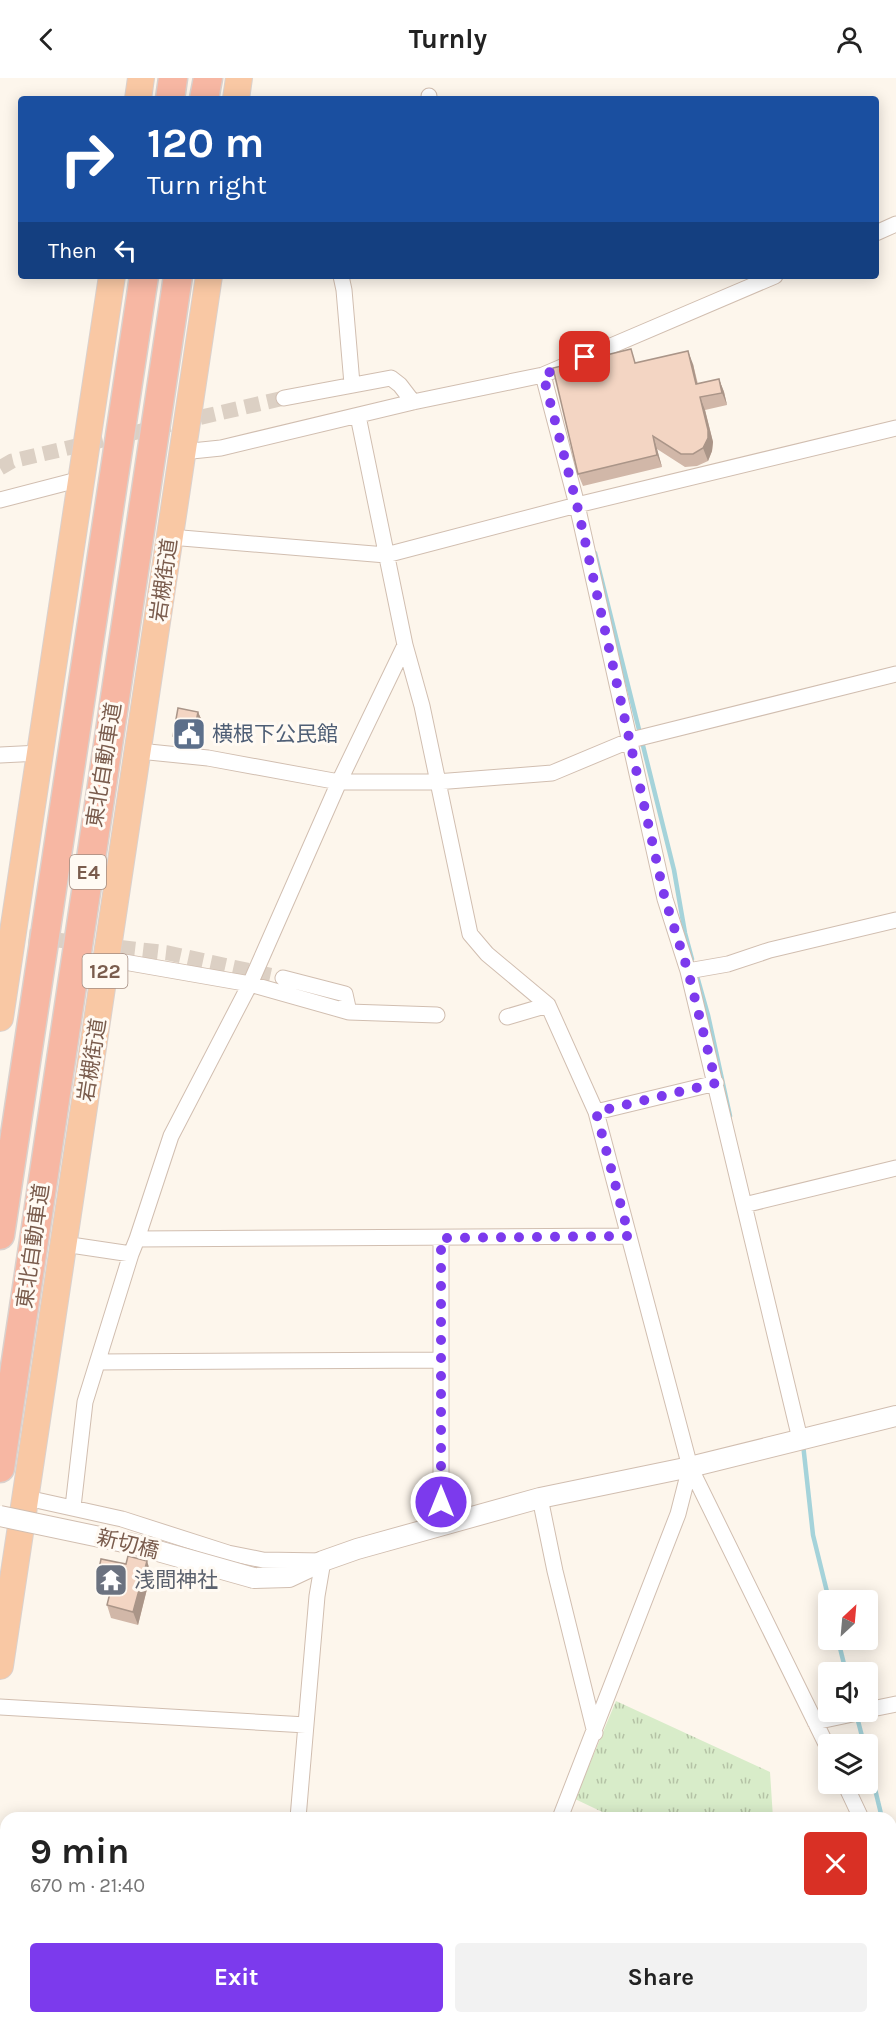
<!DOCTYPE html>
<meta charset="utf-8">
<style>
:root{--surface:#fff;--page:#f2f2f2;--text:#222;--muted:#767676;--accent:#7c3aed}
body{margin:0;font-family:Karla,"Noto Sans JP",sans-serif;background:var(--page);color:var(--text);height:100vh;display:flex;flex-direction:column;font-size:22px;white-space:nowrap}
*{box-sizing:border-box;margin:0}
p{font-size:20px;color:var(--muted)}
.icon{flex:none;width:33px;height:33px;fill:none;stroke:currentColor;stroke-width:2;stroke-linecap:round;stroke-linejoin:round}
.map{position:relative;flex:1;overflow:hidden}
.sheet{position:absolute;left:0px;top:1734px;width:897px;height:212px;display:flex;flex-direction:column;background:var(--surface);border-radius:18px 18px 0 0;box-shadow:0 3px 15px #0003}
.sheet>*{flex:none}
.hud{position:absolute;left:18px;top:18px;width:861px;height:183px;border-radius:6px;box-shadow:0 3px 15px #0003;background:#1a4fa0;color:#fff;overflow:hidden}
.needle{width:39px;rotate:26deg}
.buttons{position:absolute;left:818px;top:1512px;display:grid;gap:12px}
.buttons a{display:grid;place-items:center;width:60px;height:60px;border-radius:6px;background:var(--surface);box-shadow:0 3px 15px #0003;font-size:30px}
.pin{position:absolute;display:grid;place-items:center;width:51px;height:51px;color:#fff;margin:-26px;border-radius:12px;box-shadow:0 3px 9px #0006}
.me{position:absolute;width:66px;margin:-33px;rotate:0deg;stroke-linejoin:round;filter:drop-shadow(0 0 4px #0008)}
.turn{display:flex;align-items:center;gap:21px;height:126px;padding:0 30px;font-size:27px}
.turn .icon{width:78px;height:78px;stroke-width:2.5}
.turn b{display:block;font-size:42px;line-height:51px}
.then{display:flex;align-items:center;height:57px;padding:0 30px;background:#0003;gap:12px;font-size:22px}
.round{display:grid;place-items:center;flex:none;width:63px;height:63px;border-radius:6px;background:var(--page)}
.headline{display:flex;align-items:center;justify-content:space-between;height:102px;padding:0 30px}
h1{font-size:36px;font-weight:700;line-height:45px}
.cta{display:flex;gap:12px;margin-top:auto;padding:12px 30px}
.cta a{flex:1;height:69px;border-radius:6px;background:var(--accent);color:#fff;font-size:24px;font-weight:700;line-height:69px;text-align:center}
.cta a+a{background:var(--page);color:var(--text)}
header{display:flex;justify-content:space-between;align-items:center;height:78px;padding:0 30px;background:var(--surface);font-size:27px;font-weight:700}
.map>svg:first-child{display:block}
.grass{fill:url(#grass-tufts)}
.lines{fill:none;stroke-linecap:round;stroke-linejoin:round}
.stream{stroke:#a5d3da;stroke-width:4.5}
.minor-tunnel{stroke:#dcd0c4;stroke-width:15;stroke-dasharray:15 8;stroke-linecap:butt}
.minor-casing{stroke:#d1beb0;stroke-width:17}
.tertiary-casing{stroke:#d1beb0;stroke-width:22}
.trunk-casing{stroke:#dad1cd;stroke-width:28}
.motorway-casing{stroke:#dad1cd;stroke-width:31}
.minor{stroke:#fff;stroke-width:15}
.tertiary{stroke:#fff;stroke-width:20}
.trunk{stroke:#f9c8a4;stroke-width:26}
.motorway{stroke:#f7b7a3;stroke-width:28}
.tertiary-bridge-casing{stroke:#d1beb0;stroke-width:22;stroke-linecap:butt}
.tertiary-bridge{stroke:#fff;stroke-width:20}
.wall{fill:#d1b7a8}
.shaded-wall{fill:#aa9588}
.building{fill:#f3d5c3;stroke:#aa9588;stroke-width:1.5}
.route{stroke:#7c3aed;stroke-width:10;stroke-dasharray:0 18}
.labels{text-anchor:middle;stroke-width:6;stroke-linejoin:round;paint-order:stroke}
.shield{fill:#fffaf3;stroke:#a28b7f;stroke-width:1.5}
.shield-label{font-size:20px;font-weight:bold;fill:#7a5c4d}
.street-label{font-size:21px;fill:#7a5c4d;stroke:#fffaf3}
.service-label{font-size:21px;fill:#4e5e75;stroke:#fffaf3;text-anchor:start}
.worship-label{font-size:21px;fill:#5b616d;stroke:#fffaf3;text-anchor:start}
</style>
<header><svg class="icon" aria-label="back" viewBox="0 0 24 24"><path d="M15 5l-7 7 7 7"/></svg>Turnly<svg class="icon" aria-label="person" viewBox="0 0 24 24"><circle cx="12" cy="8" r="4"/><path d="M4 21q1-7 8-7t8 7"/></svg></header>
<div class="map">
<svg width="896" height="1945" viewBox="0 0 896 1945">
<defs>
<pattern id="grass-tufts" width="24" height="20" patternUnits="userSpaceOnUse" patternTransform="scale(1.5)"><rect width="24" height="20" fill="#d8ecc9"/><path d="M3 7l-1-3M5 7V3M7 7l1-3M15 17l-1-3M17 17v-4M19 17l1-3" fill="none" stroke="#b4c2a5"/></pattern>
</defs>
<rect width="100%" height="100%" fill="#fdf6ec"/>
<path class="grass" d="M616 1623 770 1694 773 1740H615L575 1721Z
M157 1940H289L290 1945H157Z
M479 1940H780V1945H490Z"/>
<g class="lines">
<path class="stream" d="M595 475 674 792 685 855 692 881
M697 898 708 937 730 1038
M803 1366 813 1457 829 1522
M838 1562 846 1594
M857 1639 864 1666
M867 1678 882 1740
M891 1775 896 1795
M891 1821 896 1831"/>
<path class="minor-tunnel" d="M0 390 12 383 284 320
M6 856 168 875 283 900"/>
<defs>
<path id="minor" d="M429 18V21
M876 155 896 146
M341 198 344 212 352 306
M543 297 577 427 665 821 688 893 800 1361
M284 320 391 300 400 307 413 324
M358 338 405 567 422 628 470 856 487 876 548 927 596 1034 690 1389 828 1670
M182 374 221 370 413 324 543 297 775 198
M0 422 81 401
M170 459 386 477 577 427 896 350
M139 673 208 680 339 704H436L552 695 631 662 896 596
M0 677 40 675
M107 881 250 906 349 934 437 937
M688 893 728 886 770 872 896 842
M283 900 345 916 349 934
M507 939 548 927
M596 1034 716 1005
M744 1127 896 1090
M441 1160V1447
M137 1161 629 1158
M64 1166 131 1176
M98 1284 441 1282
M27 1420 122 1441 228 1475 263 1482 323 1483 317 1518 298 1740
M540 1420 555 1493 595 1655
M73 1429 85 1324 131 1176 137 1161 171 1058 250 906 339 704 405 567
M0 1629 306 1647
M867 1632 896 1626
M815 1644 862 1634
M845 1706 861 1740
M560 1740 678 1436 690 1389
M891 1801 896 1812
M0 1870 6 1871
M310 1940V1945
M461 1945 464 1940
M817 1945 820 1940"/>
<path id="tertiary" d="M254 1500 289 1499 323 1483 357 1471 540 1420 690 1389 896 1338"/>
<path id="trunk" d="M138 21 141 0
M236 21 239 0
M0 940 112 198
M0 1588 209 198"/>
<path id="motorway" d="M170 21 173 0
M204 21 208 0
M0 1157 144 198
M0 1390 178 198"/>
</defs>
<use href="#minor" class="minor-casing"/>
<use href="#tertiary" class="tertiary-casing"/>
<use href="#trunk" class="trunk-casing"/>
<use href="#motorway" class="motorway-casing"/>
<use href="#minor" class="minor"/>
<use href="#tertiary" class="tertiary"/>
<use href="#trunk" class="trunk"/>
<use href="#motorway" class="motorway"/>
<defs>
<path id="tertiary-bridge" d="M0 1438 133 1466 254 1500"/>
</defs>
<use href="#tertiary-bridge" class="tertiary-bridge-casing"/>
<use href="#tertiary-bridge" class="tertiary-bridge"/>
</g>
<path class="wall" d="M636 285 693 286 698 306 719 301 724 314 727 327 705 332 713 364 712 373 708 383 697 388 685 389 657 371 662 389 583 408 578 396Z
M198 634 202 643 196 669 176 667 173 658Z
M151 1495 138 1547 111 1540 107 1527 110 1515 106 1514 98 1496Z"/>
<path class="shaded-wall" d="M688 273 693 286 700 319 696 306Z
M719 301 724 314 727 327 722 315Z
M700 319 705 332 713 364 712 373 708 383 703 370Z
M653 358 657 371 662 389 657 377Z
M198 634 202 643 196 669 193 660Z
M147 1483 151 1495 138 1547 133 1534Z"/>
<path class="building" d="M631 271 635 285 688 273 696 306 719 301 722 315 700 319 708 352V360L703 370 693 376H681L653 358 657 377 578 396 553 290Z
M178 630 198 634 193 660 173 658Z
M128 1478 147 1483 133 1534 107 1527 113 1503 101 1501 102 1497 98 1496 101 1481 126 1486Z"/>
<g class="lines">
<path class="route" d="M441 1424V1160L629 1158 596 1034 716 1005 688 893 665 821 577 427 543 297 585 279"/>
</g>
<defs>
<symbol id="civic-square" viewBox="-11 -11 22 22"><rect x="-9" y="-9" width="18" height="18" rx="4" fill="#5c6f8a" stroke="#fffaf3"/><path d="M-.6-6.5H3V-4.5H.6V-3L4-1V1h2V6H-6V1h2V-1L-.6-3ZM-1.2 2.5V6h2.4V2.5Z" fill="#fff"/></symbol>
<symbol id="temple-square" viewBox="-11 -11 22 22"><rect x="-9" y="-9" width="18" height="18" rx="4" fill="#6b7280" stroke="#fffaf3"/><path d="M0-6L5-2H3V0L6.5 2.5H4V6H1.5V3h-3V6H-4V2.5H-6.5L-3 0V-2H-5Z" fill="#fff"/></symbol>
</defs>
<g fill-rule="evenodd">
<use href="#civic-square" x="170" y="637" width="38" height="38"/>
<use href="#temple-square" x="92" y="1483" width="38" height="38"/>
</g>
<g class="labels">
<g class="shield">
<rect x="70" y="777" width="36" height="34" rx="4.5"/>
<rect x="82.5" y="876" width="45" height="34" rx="4.5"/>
</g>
<g class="shield-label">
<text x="88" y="801">E4</text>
<text x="105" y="900">122</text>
</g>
<g class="street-label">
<text transform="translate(164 502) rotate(-82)" y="7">岩槻街道</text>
<text transform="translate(104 687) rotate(-81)" y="7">東北自動車道</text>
<text transform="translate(92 982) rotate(-81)" y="7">岩槻街道</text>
<text transform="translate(33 1168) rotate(-82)" y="7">東北自動車道</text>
<text transform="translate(128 1466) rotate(14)" y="7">新切橋</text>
</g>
<g class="service-label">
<text x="212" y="663">横根下公民館</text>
</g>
<g class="worship-label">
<text x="134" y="1509">浅間神社</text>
</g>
</g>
</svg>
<div class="buttons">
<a><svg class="needle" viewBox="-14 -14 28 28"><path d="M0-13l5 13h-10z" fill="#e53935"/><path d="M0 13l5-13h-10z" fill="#767676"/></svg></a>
<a><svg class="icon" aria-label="sound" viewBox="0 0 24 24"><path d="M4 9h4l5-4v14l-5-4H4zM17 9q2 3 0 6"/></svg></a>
<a><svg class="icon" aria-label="layers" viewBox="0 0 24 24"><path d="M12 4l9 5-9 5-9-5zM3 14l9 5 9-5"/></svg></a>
</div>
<div class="pin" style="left:585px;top:279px;background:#d93025"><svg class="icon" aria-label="arrive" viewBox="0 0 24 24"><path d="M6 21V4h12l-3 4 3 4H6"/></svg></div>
<svg class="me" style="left:441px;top:1424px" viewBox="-20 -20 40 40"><circle r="17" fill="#7c3aed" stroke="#fff" stroke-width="3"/><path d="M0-11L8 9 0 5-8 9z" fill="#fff"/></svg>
<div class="hud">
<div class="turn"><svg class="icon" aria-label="right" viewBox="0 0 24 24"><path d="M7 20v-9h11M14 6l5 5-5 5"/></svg><div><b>120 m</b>Turn right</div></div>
<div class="then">Then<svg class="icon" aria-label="left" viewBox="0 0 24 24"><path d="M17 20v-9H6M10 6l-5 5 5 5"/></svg></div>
</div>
<section class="sheet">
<div class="headline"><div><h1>9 min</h1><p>670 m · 21:40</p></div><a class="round" style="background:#d93025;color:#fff"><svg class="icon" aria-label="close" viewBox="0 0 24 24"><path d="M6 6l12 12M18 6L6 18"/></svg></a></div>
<div class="cta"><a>Exit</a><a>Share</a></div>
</section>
</div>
